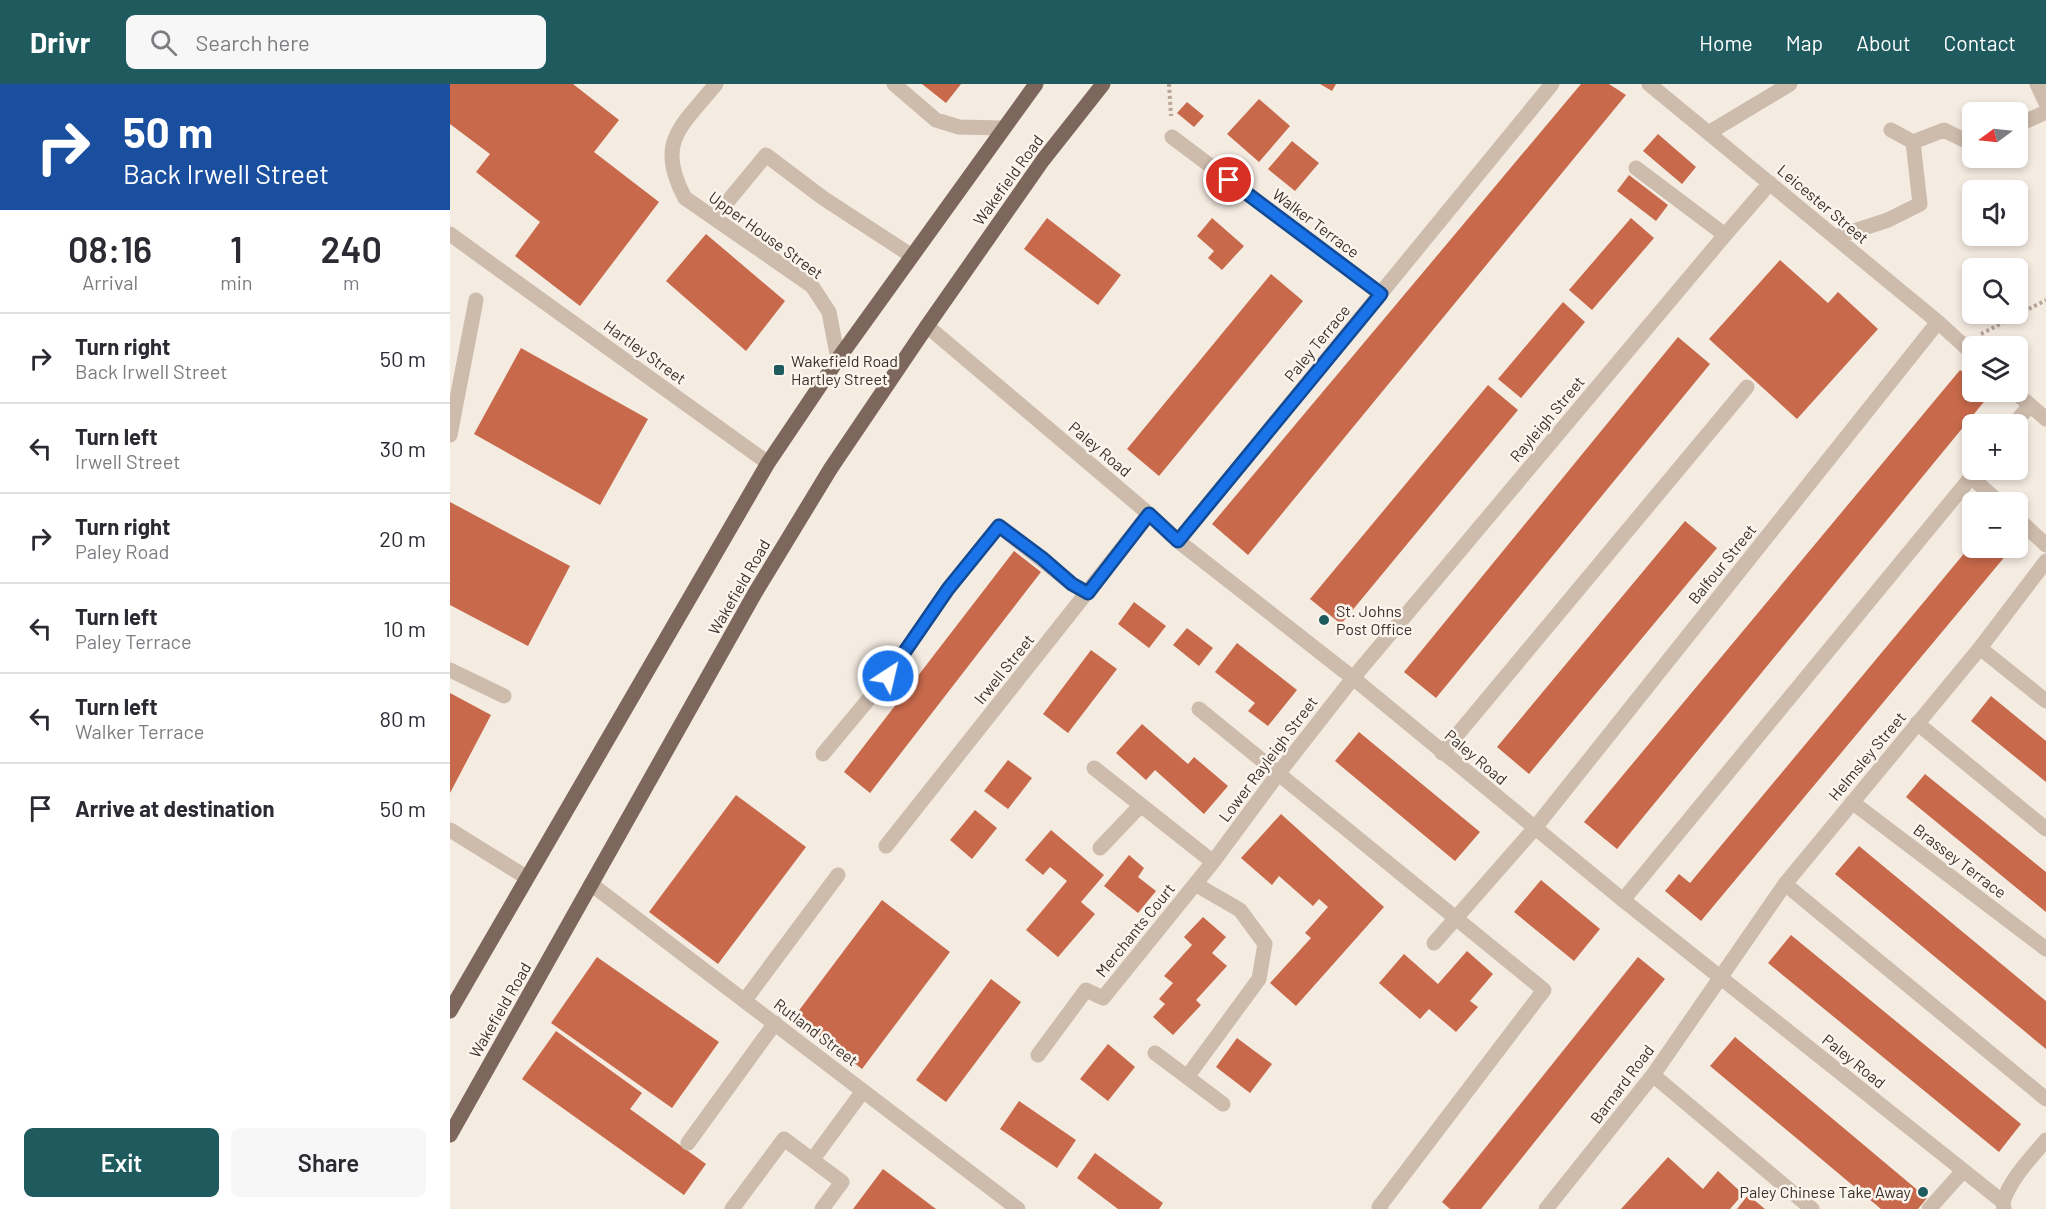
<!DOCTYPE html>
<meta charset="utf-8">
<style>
:root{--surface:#fff;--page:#f7f7f7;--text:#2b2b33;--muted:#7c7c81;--line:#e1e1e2;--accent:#1f5a5e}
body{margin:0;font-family:Barlow,sans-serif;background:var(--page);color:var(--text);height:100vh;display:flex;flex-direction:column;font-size:22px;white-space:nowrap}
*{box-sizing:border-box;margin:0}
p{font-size:20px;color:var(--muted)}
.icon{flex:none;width:33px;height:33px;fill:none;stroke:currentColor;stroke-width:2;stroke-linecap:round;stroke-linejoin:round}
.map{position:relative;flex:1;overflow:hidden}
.details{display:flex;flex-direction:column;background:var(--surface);width:450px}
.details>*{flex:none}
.hud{background:#1a4fa0;color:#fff;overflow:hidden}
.needle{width:39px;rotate:255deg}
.buttons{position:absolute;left:1512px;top:18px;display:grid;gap:12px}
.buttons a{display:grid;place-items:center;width:66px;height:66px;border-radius:9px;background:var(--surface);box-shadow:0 3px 9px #0003;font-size:30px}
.pin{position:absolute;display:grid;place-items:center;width:51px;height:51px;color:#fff;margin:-26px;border:3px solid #fff;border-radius:50%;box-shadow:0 2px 6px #0007}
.me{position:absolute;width:66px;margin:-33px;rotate:35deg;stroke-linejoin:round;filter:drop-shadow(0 0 4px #0008)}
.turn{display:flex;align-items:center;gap:21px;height:126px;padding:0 24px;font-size:27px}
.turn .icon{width:78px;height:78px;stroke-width:2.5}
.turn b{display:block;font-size:42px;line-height:51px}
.eta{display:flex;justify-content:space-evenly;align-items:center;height:102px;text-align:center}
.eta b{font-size:36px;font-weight:600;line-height:42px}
.cta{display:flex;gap:12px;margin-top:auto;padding:12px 24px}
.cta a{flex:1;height:69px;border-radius:9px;background:var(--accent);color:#fff;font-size:24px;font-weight:600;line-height:69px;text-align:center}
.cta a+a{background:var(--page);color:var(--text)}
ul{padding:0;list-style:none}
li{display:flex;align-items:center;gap:18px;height:90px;padding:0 24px;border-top:2px solid var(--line)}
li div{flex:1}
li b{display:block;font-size:22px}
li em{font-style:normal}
header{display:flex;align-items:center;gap:36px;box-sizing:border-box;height:84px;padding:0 30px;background:var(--accent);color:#fff}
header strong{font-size:28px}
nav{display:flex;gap:33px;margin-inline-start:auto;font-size:21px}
.search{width:420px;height:54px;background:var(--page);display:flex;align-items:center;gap:15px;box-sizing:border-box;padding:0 21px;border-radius:9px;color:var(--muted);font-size:22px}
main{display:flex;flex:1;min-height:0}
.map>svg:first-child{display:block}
.building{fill:#c8694b}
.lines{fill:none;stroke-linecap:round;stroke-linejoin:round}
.path{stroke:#b9a596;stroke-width:4;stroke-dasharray:3 3;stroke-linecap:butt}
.lane{stroke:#cdbbac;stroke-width:15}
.street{stroke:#cdbbac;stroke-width:15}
.primary{stroke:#7d675c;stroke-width:15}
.route-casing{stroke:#114b97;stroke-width:15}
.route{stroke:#1a73e8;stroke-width:10}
.poi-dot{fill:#1f5a5e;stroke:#fbf5ee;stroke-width:2}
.labels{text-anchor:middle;stroke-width:5;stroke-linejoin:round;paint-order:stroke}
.street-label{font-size:16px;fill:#3b302b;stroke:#fbf5ee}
.poi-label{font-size:16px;fill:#3b302b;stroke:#fbf5ee;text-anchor:start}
</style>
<header>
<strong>Drivr</strong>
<div class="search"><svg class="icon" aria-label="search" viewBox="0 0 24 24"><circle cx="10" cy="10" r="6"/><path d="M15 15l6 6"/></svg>Search here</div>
<nav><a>Home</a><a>Map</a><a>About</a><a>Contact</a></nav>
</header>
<main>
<section class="details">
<div class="hud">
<div class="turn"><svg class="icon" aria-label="right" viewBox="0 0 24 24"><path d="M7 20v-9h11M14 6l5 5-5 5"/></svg><div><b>50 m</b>Back Irwell Street</div></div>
</div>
<div class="eta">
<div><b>08:16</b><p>Arrival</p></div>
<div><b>1</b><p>min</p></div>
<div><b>240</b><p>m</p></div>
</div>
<ul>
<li><svg class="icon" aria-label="right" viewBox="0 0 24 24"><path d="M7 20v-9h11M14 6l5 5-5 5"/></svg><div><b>Turn right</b><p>Back Irwell Street</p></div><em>50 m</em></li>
<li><svg class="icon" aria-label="left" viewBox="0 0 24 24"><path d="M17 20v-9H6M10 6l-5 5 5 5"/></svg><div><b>Turn left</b><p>Irwell Street</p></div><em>30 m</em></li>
<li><svg class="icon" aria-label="right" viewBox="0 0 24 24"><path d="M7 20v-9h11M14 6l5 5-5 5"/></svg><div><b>Turn right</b><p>Paley Road</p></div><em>20 m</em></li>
<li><svg class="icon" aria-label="left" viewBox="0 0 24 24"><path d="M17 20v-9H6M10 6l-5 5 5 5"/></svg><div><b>Turn left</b><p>Paley Terrace</p></div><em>10 m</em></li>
<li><svg class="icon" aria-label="left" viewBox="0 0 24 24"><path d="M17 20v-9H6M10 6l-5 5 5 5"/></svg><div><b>Turn left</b><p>Walker Terrace</p></div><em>80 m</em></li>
<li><svg class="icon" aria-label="arrive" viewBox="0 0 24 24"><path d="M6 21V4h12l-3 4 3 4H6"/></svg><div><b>Arrive at destination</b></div><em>50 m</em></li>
</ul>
<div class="cta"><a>Exit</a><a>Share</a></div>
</section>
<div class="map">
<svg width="1596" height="1125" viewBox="0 0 1596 1125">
<rect width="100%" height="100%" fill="#f4ebe1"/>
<path class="building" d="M0 0H123L169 36 144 68 209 118 130 222 65 172 90 138 26 88 40 70 0 40Z
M472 0H511L496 19Z
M870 0H886L882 7Z
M1131 0H1159L1176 11 798 471 762 440Z
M809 15 840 42 809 78 777 50Z
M737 18 754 32 744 43 727 29Z
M1208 50 1246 83 1232 100 1193 67Z
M842 57 869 79 845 107 818 85Z
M1179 91 1218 121 1206 137 1167 107Z
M597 134 671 191 648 221 574 165Z
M762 134 794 162 772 186 758 174 764 167 747 152Z
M1181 134 1204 154 1142 226 1119 206Z
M256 150 335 217 296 267 216 197Z
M1330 176 1378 219 1388 208 1428 245 1347 335 1259 255Z
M821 190 853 217 709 392 677 365Z
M1113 218 1135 238 1071 314 1048 295Z
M1228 253 1260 280 986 614 954 588Z
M71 264 198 335 150 421 24 350Z
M1510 286 1522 294V308H1542L1167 765 1134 738Z
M1038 301 1068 326 891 540 860 515Z
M0 418 120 482 78 562 0 521Z
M1235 437 1267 464 1079 690 1047 663Z
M1522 460V464H1562L1251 837 1215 807 1229 790 1240 799Z
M564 467 591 488 420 709 394 688Z
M684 518 716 542 699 564 668 540Z
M737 544 763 564 749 582 723 561Z
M787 559 847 606 818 642 798 627 805 619 765 588Z
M641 566 667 585 618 649 593 630Z
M0 609 41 631 0 709Z
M1541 612 1596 657V698L1521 637Z
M692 640 738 680 744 673 778 702 754 730 705 686 696 696 666 669Z
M909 648 1030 748 1005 777 885 677Z
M558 676 582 694 558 725 534 707Z
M1475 690 1596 788V828L1456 713Z
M286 711 356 763 268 880 199 828Z
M525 726 547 744 522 775 500 756Z
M831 730 934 823 846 922 820 899 861 854 855 849 878 823 869 815 863 822 829 792 822 801 791 774Z
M601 746 654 791 631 818 645 830 608 873 576 846 617 797 600 783 593 791 575 776Z
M1409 762 1596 917V965L1385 790Z
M679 771 694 784 688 793 706 807 688 829 654 802Z
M1091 796 1150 845 1124 877 1064 828Z
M432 816 500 868 412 985 344 933Z
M753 833 776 853 762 869 777 882 746 916 751 921 723 951 703 933 715 920 709 915 723 899 714 892 742 861 734 853Z
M1341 851 1571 1040 1549 1068 1318 879Z
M1017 867 1043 890 1020 917 1028 923 1006 948 979 925 970 935 929 899 954 870 988 900Z
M147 873 269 958 222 1024 101 939Z
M1188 873 1215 895 1031 1125H1000L992 1118Z
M541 895 571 918 496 1018 466 996Z
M106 947 192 1009 180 1025 256 1080 234 1111 72 995Z
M1285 953 1477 1114 1468 1125H1431L1260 982Z
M787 954 822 980 800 1009 766 983Z
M658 960 685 983 658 1017 630 995Z
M569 1017 626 1056 607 1084 550 1045Z
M645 1069 713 1119 709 1125H668L627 1094Z
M1218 1073 1253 1105 1268 1087 1293 1110 1280 1125H1171Z
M433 1085 486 1125H403Z
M1298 1111 1315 1125H1287Z"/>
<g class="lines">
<path class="path" d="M719 0 721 32
M1531 250 1596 216"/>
<path class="lane" d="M1186 84 1275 151
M264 134 316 71 373 114 462 172
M0 150 51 187
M1564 340 1580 321
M0 351 26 216
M1521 393 1549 418
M1568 435 1596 461
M0 586 54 612
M749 625 1094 906 929 1123 931 1125
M1467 639 1596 745
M992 669 1297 303
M373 670 438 592 498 505 549 442 622 500 638 509
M1335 800 1596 1015
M1173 816 1527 386
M295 916 388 791
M1203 991 1362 1125
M238 1059 325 939
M363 1075 413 1007
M282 1125 334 1055 392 1098 372 1125
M1479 1125 1513 1087"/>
<path class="street" d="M266 0C231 43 205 58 235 114L362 202 379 228 388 275
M444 0 486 36 509 43 553 44
M1199 0 1488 238 1522 269
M1587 0 1596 19
M1568 41 1596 28
M1441 46 1463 58
M1260 48 1340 0
M722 53 931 210
M1386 153 1438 136 1470 120 1463 58 1494 46 1522 60
M51 187 318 379
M477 242 699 430 728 457 903 594 1173 816 1553 1118 1554 1125
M1565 308 1596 335
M728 457 1102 0
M1530 564 1596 617
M644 684 763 778
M1402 718 1596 865
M0 746 76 793
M436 762 699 430
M650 764 691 721
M141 800 568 1125
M984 859 1084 745 1488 238
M705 969 773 1020
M588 971 636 906 653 914 763 778 828 690 903 594 1275 151 1320 99
M737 993 809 895 815 860 790 826 745 800
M1553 1118C1561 1094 1580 1075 1596 1056
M1096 1125 1203 991 1335 800 1530 564 1596 477"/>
<path class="primary" d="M0 927 318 379 388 275 586 0
M0 1051 305 509 381 384 477 242 593 76 653 0"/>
</g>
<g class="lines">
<defs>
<path id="route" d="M438 592 498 505 549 442 592 474 622 500 638 509 699 430 728 457 931 210 779 96"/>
</defs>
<use href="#route" class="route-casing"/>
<use href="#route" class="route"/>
</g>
<g class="poi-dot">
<rect x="323" y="280" width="12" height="12" rx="3"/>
<circle cx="874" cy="536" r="6"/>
<circle cx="1473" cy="1108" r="6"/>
</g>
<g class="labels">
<g class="street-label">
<text transform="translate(558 96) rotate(-54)" y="6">Wakefield Road</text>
<text transform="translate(1373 120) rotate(40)" y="6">Leicester Street</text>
<text transform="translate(866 139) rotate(37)" y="6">Walker Terrace</text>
<text transform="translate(316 151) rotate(36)" y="6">Upper House Street</text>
<text transform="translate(867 259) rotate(-51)" y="6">Paley Terrace</text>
<text transform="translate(195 268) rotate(36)" y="6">Hartley Street</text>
<text transform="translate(1097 335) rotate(-50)" y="6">Rayleigh Street</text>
<text transform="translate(650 365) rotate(40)" y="6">Paley Road</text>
<text transform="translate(1272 480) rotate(-51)" y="6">Balfour Street</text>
<text transform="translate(289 503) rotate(-60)" y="6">Wakefield Road</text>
<text transform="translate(554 585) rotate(-51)" y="6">Irwell Street</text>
<text transform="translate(1417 672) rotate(-50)" y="6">Helmsley Street</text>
<text transform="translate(1026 673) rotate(40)" y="6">Paley Road</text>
<text transform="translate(818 675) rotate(-53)" y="6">Lower Rayleigh Street</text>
<text transform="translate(1510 777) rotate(37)" y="6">Brassey Terrace</text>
<text transform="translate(685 846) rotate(-51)" y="6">Merchants Court</text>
<text transform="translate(50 926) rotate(-60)" y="6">Wakefield Road</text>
<text transform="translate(366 948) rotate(37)" y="6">Rutland Street</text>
<text transform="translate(1404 977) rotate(39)" y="6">Paley Road</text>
<text transform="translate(1172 1000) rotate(-53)" y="6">Barnard Road</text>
</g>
<g class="poi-label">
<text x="341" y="283">Wakefield Road<tspan x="341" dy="18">Hartley Street</tspan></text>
<text x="886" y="533">St. Johns<tspan x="886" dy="18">Post Office</tspan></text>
<text x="1461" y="1114" text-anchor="end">Paley Chinese Take Away</text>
</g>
</g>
</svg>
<div class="buttons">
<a><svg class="needle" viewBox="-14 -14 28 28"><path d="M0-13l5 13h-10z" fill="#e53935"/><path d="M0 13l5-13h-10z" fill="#7c7c81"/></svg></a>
<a><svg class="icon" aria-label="sound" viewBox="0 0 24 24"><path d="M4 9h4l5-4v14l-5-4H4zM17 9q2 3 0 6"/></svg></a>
<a><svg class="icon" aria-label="search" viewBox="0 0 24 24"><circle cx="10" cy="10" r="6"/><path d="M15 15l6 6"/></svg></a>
<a><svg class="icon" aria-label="layers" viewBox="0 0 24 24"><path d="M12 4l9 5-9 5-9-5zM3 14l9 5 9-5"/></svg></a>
<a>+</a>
<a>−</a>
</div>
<div class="pin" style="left:779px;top:96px;background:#d93025"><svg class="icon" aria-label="arrive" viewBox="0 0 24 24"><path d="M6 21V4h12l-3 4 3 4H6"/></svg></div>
<svg class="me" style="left:438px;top:592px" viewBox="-20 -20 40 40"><circle r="17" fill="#1a73e8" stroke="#fff" stroke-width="3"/><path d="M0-11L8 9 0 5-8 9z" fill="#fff"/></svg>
</div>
</main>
